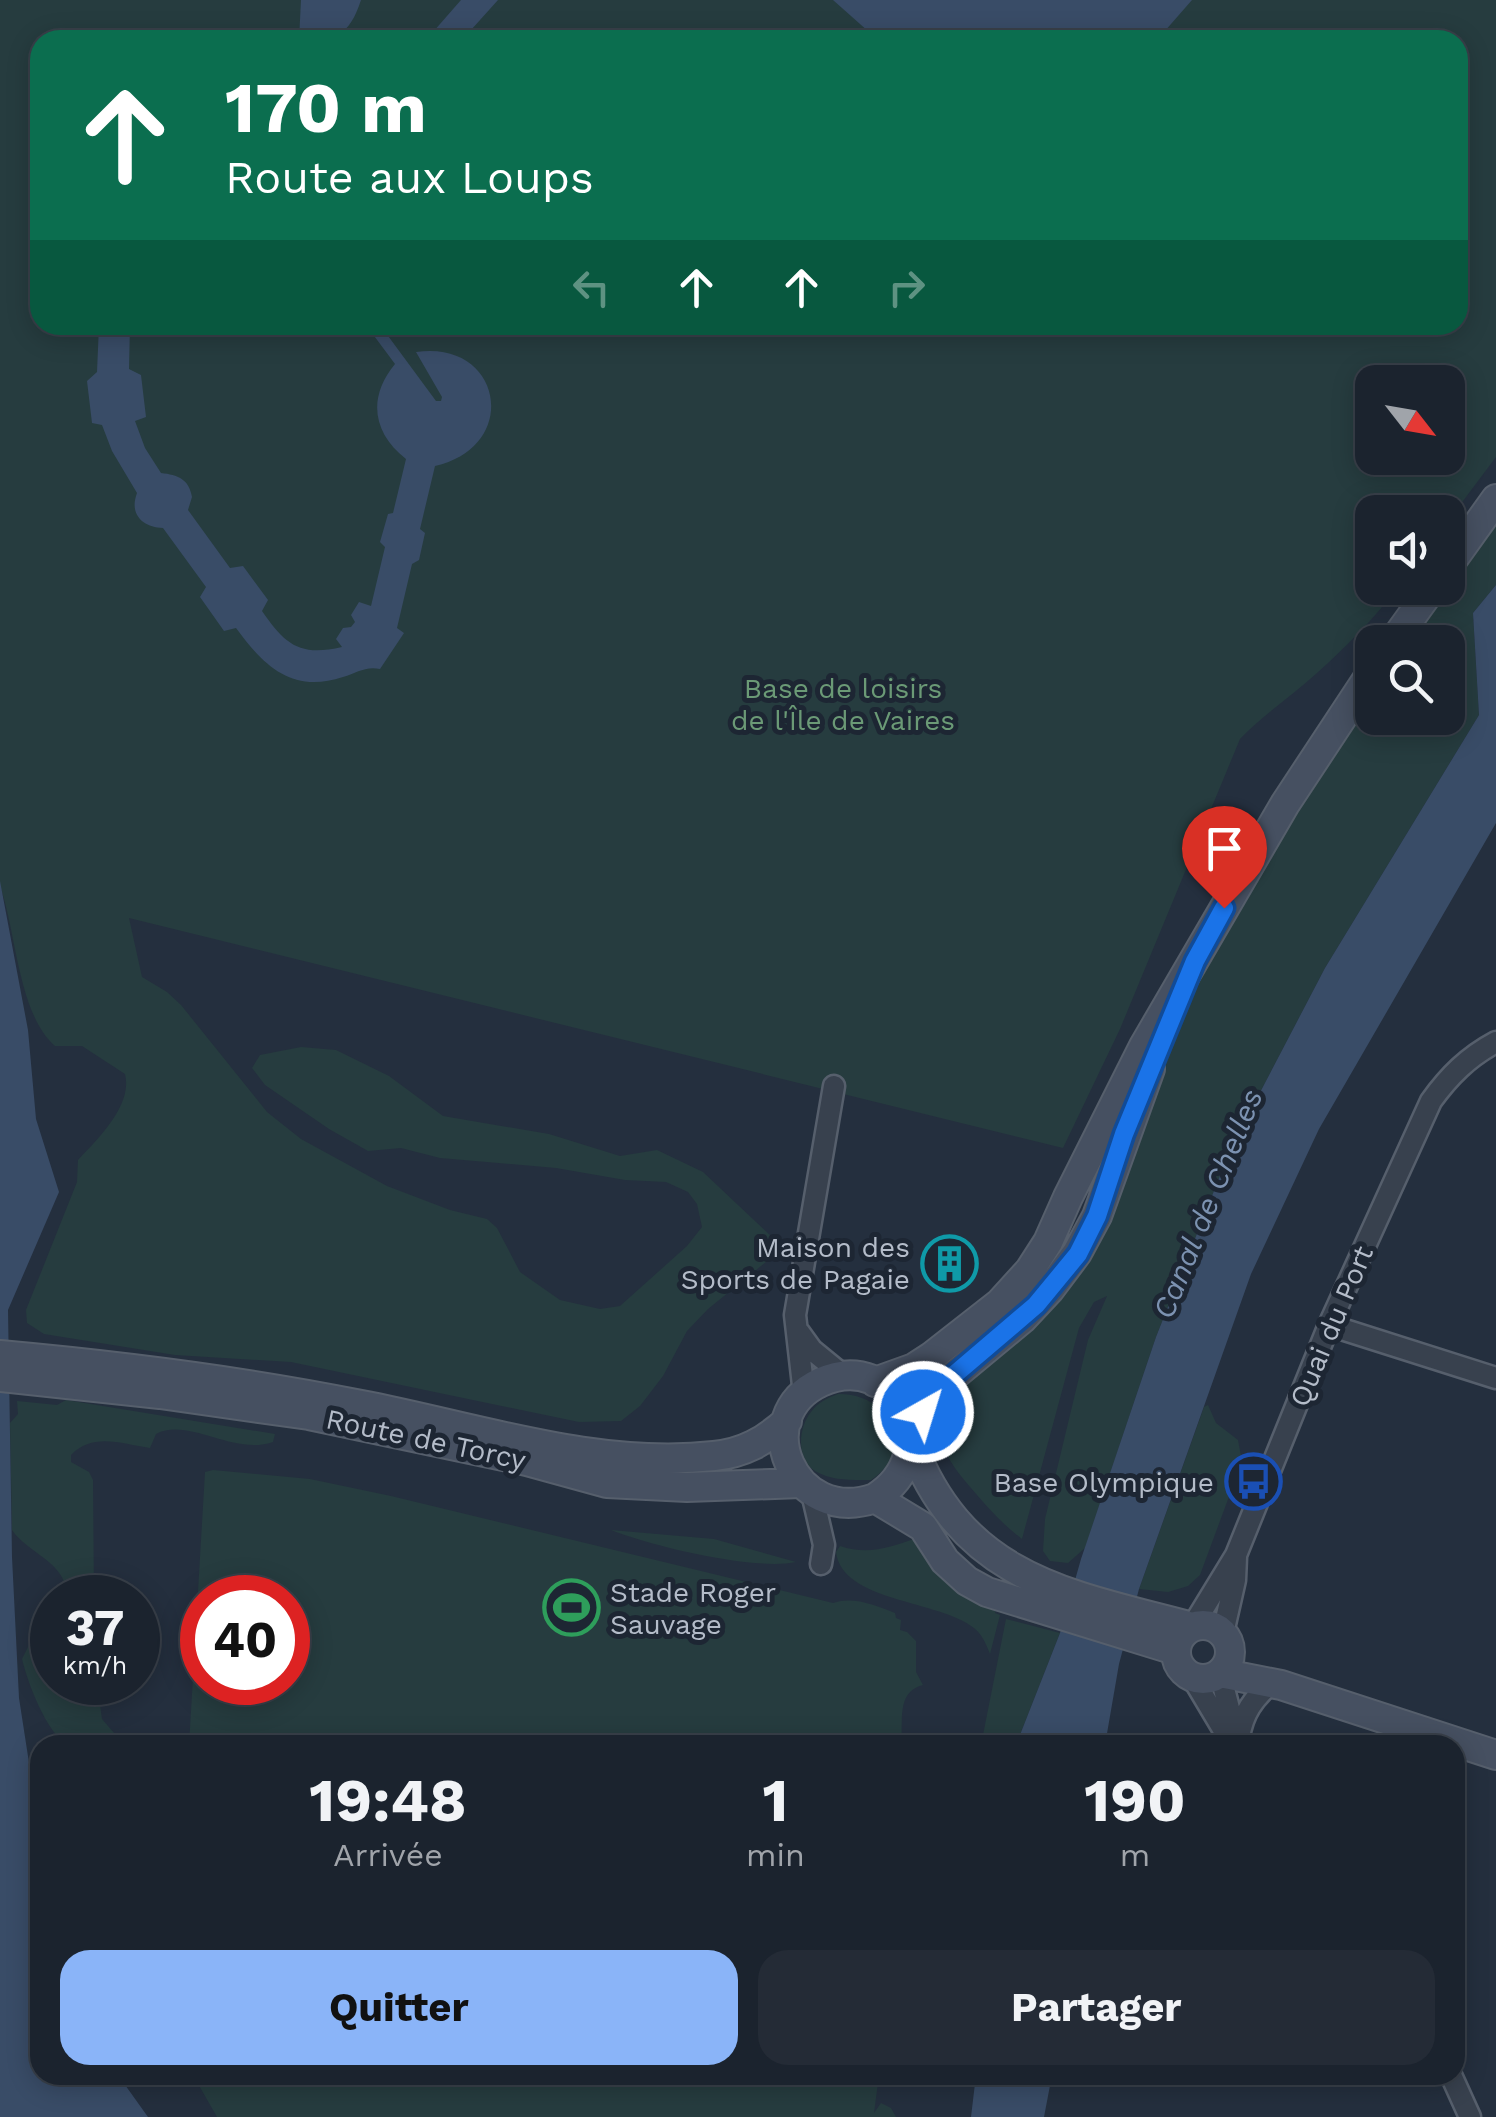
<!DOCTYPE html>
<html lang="fr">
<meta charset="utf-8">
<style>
:root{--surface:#1b232e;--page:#242b36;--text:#f1f3f6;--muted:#a0a4aa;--line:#39404a;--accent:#8ab4f8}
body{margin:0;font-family:"Work Sans",sans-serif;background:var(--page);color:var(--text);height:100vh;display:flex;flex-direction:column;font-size:38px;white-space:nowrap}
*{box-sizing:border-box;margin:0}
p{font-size:32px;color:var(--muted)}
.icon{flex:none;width:55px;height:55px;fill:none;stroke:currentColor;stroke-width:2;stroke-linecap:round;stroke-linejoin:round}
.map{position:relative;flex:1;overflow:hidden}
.sheet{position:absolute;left:30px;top:1735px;width:1435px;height:350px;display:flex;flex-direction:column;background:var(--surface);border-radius:30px;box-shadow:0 5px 25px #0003,0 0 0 2px var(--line)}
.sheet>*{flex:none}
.banner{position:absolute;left:30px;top:30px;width:1438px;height:305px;border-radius:30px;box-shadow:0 5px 25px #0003,0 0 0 2px var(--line);background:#0b6e4f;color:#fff;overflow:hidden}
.needle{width:65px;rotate:121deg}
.controls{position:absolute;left:1355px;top:365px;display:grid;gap:20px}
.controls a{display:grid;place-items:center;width:110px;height:110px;border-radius:20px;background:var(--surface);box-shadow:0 5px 25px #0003,0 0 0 2px var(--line);font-size:50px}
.speed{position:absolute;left:30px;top:1575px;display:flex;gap:20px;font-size:50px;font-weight:700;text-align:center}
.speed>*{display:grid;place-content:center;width:130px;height:130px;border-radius:50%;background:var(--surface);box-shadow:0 5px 25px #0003,0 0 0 2px var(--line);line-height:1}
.speed small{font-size:25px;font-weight:400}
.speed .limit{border:15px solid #d22;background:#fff;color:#111}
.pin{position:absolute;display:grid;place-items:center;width:85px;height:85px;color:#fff;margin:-102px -42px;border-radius:50% 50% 50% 0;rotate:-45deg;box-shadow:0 0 10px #0007}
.pin .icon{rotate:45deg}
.me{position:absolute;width:110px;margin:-55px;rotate:39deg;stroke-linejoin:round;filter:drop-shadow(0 0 8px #0008)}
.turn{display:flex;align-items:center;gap:35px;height:210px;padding:0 30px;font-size:45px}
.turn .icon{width:130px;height:130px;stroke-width:2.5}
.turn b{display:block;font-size:70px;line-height:85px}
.lanes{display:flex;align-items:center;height:95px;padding:0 30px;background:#0003;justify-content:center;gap:50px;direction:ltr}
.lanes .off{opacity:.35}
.eta{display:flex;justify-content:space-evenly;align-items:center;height:170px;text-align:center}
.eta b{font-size:60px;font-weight:700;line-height:70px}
.primary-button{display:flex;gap:20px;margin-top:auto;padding:20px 30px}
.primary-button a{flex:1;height:115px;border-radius:30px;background:var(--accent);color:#111;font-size:40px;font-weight:700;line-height:115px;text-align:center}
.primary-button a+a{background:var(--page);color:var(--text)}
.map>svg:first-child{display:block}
.green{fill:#263c3f;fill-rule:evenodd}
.water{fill:#394c67}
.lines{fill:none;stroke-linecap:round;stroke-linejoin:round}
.street-casing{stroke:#565f6c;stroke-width:25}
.secondary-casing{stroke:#565f6c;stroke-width:32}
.street{stroke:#38414e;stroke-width:20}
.secondary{stroke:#465061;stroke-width:28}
.route-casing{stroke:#114b97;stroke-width:25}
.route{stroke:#1a73e8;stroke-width:18}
.labels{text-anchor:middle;stroke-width:10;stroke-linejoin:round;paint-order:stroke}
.park-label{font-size:28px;fill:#6b9a76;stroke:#1d2633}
.poi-label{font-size:28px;fill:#b4bcc9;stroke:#1d2633;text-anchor:end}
.street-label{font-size:28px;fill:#b4bcc9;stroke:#1d2633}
.water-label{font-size:30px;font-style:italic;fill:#7c92b1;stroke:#1d2633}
</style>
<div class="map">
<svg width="1496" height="2117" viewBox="0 0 1496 2117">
<rect width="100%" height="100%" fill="#242f3e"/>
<path class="green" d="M0 0H1496V457L1448 521V512H1372V588H1397C1374 619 1346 647 1317 673 1292 696 1264 714 1240 739L1120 1029 1063 1148 129 918 142 977 167 992 181 1005 267 1112 301 1139 387 1186 450 1210 487 1219 497 1228 520 1272 560 1300 600 1309 620 1306 687 1246 702 1227 697 1204 688 1192 666 1182 625 1180 556 1168 440 1158 401 1148 368 1151 329 1129 265 1085 252 1068 260 1055 301 1047 336 1050 389 1076 443 1116 549 1134 620 1156 657 1150 703 1172 772 1237 766 1262 708 1309 687 1331 663 1376 640 1406 621 1421 579 1422 291 1362 175 1355 44 1334 27 1323 26 1310 77 1182 78 1160C98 1139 133 1105 125 1074L82 1046H55C18 1014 16 930 0 886ZM40 40H1458V325H40ZM1372 382H1448V458H1372Z
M1496 518V585L1473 613 1479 715 1325 968 1231 1148 1156 1337 1085 1548 1068 1563 1050 1561 1043 1551 1045 1519 1088 1340 1107 1296 1094 1302 1079 1328 1022 1539C1002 1524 987 1507 971 1488 944 1456 928 1434 963 1399L953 1385 1045 1310 1136 1124 1206 968 1320 771 1372 695V718H1448V642H1409Z
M838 1394C890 1393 918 1449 871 1480 852 1480 832 1481 815 1471 796 1459 798 1428 811 1412 818 1402 828 1398 838 1394Z
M66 1400 275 1434 273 1442C233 1456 189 1417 156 1434L150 1448C122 1444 93 1432 71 1455V1462L89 1472 93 1480 94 1597H66C69 1563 28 1554 12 1530L10 1423 18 1414 17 1401 57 1405Z
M1208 1405 1216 1423 1238 1440 1241 1456 1237 1475 1200 1575 1188 1586 1168 1592 1139 1589 1204 1407Z
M213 1470 310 1479 391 1496 833 1603C853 1596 875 1605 895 1613L896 1618 901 1620 900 1630 907 1632 916 1641V1672L923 1685C895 1692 904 1723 901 1745H189L205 1472ZM202 1598H288V1682H202Z
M611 1530 714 1539 796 1562C755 1571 651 1546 611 1530Z
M916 1538 997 1603 995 1613 1000 1615 990 1654C986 1644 982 1634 974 1628 939 1600 842 1602 836 1552L840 1546C867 1555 890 1548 916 1538Z
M52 1616V1682L97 1683 102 1719 121 1741 179 1745H67C46 1731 28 1684 22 1659L32 1639Z
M1006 1619 1060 1633 1016 1745H981Z
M193 2075H879L874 2113 881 2103 891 2108 896 2117H217Z"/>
<path class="water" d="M301 0H361C349 37 335 40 299 40Z
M461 0H498L462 40H426Z
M833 0H1192L1157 40H878Z
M99 325H130L129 369 141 375 146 417 135 421 145 448 161 473C178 475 189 479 192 497L188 510 230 568 243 566 268 600 262 611C285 644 299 657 342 647L336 639 343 628 351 627 355 622 351 615 359 602 371 606 385 547 380 542 388 514 393 513 406 459C373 433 367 398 395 364L366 325H380L436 401H441L442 397 416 352C502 339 522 446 435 466L420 529 425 533 419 560 412 564 397 628 404 633 380 669C365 666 357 673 343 677 292 694 264 666 236 628L224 631 200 597 206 587 163 528C142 527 129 514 137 493L112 451 102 425 92 423 87 381 97 372Z
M1496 585V823L1319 1129 1251 1274 1139 1589 1119 1664 1105 1745H1016L1060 1633 1081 1559 1156 1337 1231 1148 1325 968 1479 715 1473 613Z
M0 881 28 1030 36 1119 59 1192 8 1310 12 1557 19 1698 40 1834V2075H118L148 2117H0Z
M976 2075H1052L1044 2117H971Z"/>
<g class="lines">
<defs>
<path id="street" d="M1329 1325 1496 1378
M799 1332 812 1350 845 1377
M804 1394 795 1315 834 1086
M812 1493 824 1545 821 1564
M1192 1627 1236 1555 1329 1325 1431 1101C1449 1076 1468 1057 1496 1042
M1223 1633 1235 1580 1236 1557
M1220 1673 1238 1744
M1192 1677 1223 1729 1238 1744
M1239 1737C1243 1713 1253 1699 1271 1683
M1451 2075 1470 2117"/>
<path id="secondary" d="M1448 566 1496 499
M1393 642 1432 588
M0 1355C121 1366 242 1381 361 1405 476 1427 595 1469 714 1456 744 1453 765 1441 787 1421
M0 1377 160 1394 309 1415 527 1461 607 1483 687 1487 801 1483
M875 1382 914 1368 931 1357 1000 1303 1030 1270 1048 1242 1068 1197 1144 1046 1285 804 1372 672
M911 1431 934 1392 1022 1319 1050 1289 1077 1253 1097 1216 1150 1069
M912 1445C964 1580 1068 1594 1192 1627
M875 1498C948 1452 896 1348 821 1382 747 1416 793 1527 875 1498L923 1527 945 1561 967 1581 987 1592 1175 1650
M1176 1652a27 27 0 1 1 54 0a27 27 0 1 1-54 0Z
M1220 1673 1281 1685 1496 1755"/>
</defs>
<use href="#street" class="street-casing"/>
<use href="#secondary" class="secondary-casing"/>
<use href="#street" class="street"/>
<use href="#secondary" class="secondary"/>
</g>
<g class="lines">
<defs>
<path id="route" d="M923 1412 934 1392 1036 1305 1078 1254 1097 1216 1124 1134 1195 961 1224 908"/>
</defs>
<use href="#route" class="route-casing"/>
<use href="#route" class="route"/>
</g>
<defs>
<symbol id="building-ring" viewBox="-11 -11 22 22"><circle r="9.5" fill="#1d2633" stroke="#0f9aa8" stroke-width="1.5"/><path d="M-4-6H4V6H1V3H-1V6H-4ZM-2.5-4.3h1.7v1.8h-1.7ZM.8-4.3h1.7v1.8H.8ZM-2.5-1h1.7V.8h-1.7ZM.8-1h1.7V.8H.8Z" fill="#0f9aa8"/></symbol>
<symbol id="bus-ring" viewBox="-11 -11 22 22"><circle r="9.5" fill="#1d2633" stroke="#1a4fb4" stroke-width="1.5"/><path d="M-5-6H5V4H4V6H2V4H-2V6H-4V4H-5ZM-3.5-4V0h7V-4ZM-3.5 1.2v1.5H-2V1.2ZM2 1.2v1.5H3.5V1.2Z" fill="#1a4fb4"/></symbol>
<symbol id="stadium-ring" viewBox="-11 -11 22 22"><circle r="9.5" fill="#1d2633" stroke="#2e9e5b" stroke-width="1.5"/><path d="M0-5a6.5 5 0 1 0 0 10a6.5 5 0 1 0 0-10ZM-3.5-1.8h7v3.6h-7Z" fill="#2e9e5b"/></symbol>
</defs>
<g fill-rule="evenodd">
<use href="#building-ring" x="918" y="1232" width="63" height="63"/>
<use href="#bus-ring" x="1222" y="1450" width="63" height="63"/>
<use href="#stadium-ring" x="540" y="1576" width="63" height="63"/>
</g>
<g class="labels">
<g class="park-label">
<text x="843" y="698">Base de loisirs<tspan x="843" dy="32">de l'Île de Vaires</tspan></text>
</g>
<g class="poi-label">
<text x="910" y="1257">Maison des<tspan x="910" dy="32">Sports de Pagaie</tspan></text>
<text x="1214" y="1492">Base Olympique</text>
<text x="610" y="1602" text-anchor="start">Stade Roger<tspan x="610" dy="32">Sauvage</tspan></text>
</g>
<g class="street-label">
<text transform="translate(1331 1326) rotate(-67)" y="10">Quai du Port</text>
<text transform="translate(426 1439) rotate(12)" y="10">Route de Torcy</text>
</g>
<g class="water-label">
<text transform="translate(1208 1204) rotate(-68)" y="10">Canal de Chelles</text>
</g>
</g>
</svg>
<div class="controls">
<a><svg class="needle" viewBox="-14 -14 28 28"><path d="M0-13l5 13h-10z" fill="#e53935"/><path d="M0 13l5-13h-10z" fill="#a0a4aa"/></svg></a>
<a><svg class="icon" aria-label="sound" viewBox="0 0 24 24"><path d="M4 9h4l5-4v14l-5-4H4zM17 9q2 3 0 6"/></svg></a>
<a><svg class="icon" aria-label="search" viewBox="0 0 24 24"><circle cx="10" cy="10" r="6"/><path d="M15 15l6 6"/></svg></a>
</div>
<div class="speed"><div>37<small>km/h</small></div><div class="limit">40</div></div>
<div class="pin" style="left:1224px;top:908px;background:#d93025"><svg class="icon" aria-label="arrive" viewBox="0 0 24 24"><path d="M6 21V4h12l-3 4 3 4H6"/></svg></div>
<svg class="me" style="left:923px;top:1412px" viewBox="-20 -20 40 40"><circle r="17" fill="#1a73e8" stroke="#fff" stroke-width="3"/><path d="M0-11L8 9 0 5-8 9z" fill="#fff"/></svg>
<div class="banner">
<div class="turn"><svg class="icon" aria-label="ahead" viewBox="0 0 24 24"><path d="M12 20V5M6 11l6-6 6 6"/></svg><div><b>170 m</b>Route aux Loups</div></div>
<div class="lanes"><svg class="icon off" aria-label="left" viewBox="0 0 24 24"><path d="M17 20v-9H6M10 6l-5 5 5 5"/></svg><svg class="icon" aria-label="ahead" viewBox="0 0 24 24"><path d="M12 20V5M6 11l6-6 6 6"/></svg><svg class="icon" aria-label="ahead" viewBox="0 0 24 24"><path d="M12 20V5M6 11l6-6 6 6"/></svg><svg class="icon off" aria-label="right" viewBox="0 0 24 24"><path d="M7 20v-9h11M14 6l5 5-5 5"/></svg></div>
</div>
<section class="sheet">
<div class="eta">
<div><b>19:48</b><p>Arrivée</p></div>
<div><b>1</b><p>min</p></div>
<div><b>190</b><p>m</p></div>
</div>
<div class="primary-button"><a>Quitter</a><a>Partager</a></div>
</section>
</div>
